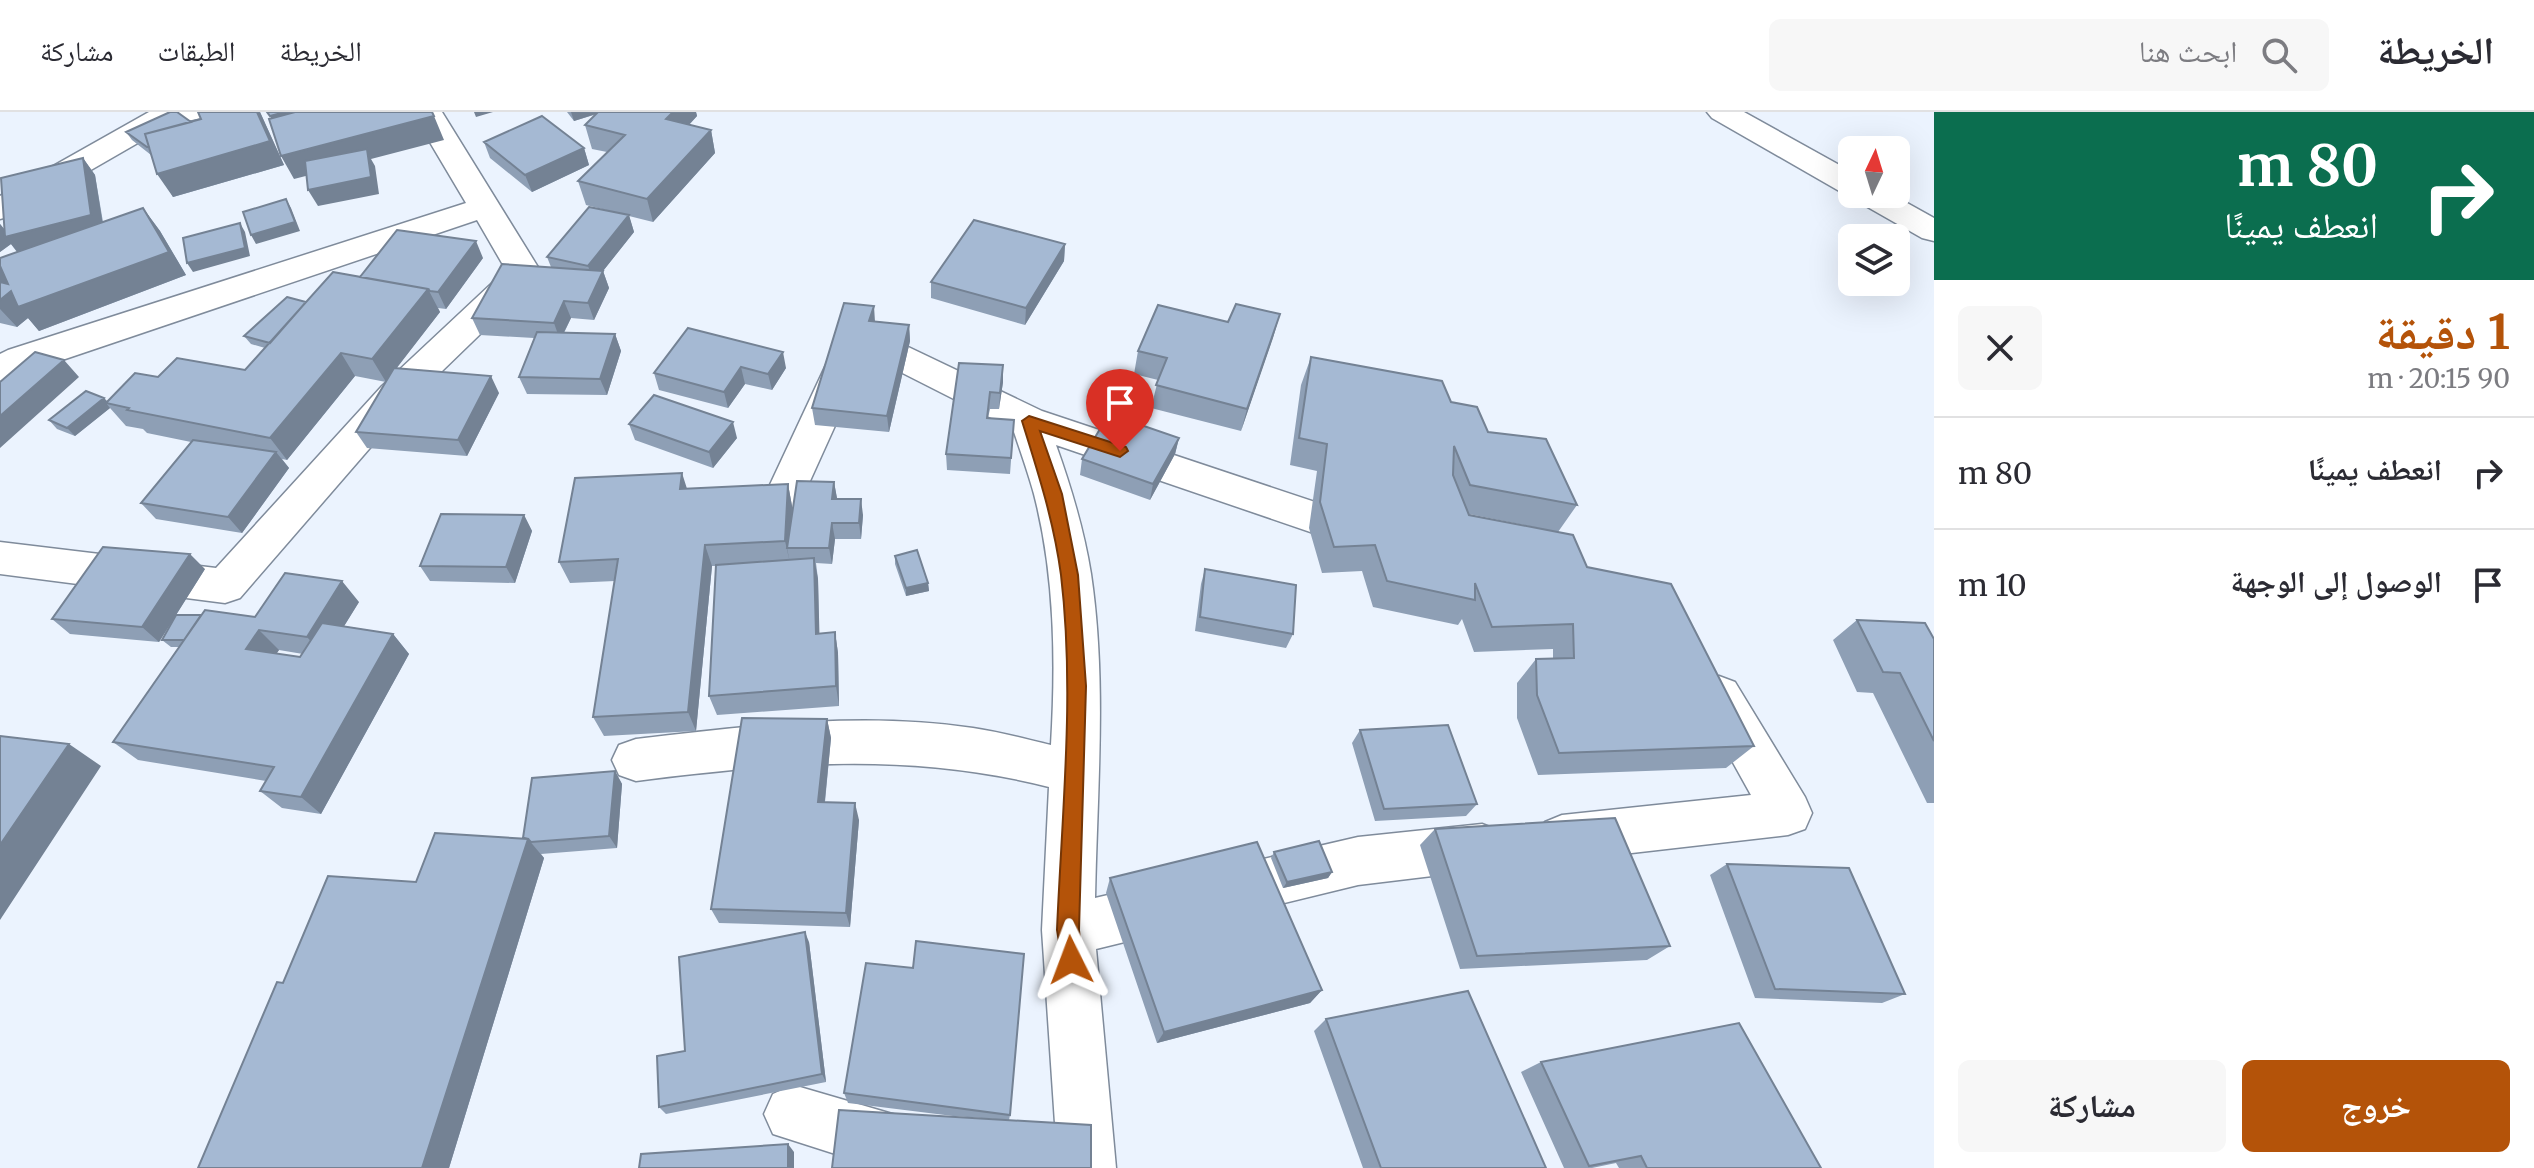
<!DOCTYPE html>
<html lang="ar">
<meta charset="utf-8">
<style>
:root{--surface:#fff;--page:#f7f7f7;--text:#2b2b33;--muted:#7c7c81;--line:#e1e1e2;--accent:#b45309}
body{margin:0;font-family:Merriweather,"Noto Naskh Arabic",serif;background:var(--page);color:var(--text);direction:rtl;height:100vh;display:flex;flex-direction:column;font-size:30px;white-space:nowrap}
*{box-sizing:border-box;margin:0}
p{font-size:26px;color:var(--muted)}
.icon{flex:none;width:44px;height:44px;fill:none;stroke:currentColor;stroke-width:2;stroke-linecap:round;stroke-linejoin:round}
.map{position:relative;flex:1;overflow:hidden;direction:ltr}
.panel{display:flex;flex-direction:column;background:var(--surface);width:600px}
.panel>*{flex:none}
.top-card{background:#0b6e4f;color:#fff;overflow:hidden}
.needle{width:52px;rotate:4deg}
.buttons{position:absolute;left:1838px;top:24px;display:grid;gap:16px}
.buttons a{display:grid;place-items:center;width:72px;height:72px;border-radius:12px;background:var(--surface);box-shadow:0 8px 32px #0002;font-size:40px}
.pin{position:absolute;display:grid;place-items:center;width:68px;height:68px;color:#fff;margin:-82px -34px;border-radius:50% 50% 50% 0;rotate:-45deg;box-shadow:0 0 8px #0007}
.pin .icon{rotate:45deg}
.me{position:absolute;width:88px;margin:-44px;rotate:357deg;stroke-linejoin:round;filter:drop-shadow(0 0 6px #0008)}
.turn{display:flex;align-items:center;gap:28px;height:168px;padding:0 24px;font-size:36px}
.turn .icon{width:104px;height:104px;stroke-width:2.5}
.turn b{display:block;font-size:56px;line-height:68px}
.round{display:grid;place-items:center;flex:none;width:84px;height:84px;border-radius:12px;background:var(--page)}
.summary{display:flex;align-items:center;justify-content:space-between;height:136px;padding:0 24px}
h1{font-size:48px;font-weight:700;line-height:60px;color:var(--accent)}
.action{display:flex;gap:16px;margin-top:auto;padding:16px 24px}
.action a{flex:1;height:92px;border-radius:12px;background:var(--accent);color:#fff;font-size:32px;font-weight:700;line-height:92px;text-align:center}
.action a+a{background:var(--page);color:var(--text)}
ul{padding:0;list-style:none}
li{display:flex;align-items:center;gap:24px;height:112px;padding:0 24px;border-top:2px solid var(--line)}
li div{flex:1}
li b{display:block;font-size:30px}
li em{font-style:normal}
header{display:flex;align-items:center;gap:48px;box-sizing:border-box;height:112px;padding:0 40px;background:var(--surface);border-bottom:2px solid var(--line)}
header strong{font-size:38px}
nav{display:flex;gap:44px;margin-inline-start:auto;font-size:28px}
.search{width:560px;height:72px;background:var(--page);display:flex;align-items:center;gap:20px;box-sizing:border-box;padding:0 28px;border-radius:12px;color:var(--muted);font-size:30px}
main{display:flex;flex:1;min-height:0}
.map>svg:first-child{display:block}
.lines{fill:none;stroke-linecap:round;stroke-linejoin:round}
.minor-casing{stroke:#7f8b9b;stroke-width:3}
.minor{fill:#fff;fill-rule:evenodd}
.wall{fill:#8e9fb5;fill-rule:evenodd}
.shaded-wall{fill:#748294}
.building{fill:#a5b9d3;stroke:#748294;stroke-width:2}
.route{fill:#b45309;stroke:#753606;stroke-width:2}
</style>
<header>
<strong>الخريطة</strong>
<div class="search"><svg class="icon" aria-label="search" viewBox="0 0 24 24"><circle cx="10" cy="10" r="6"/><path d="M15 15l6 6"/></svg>ابحث هنا</div>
<nav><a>الخريطة</a><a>الطبقات</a><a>مشاركة</a></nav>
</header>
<main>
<section class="panel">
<div class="top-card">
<div class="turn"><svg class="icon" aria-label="right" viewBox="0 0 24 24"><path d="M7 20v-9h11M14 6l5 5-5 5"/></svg><div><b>80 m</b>انعطف يمينًا</div></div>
</div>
<div class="summary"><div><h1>1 دقيقة</h1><p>90 m · 20:15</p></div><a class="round"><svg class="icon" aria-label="close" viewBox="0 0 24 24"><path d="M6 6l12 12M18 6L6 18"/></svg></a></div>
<ul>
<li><svg class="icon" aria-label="right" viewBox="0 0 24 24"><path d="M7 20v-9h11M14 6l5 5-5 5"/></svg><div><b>انعطف يمينًا</b></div><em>80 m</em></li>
<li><svg class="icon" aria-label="arrive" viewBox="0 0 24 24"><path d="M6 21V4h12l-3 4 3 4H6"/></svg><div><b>الوصول إلى الوجهة</b></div><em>10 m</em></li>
</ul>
<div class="action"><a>خروج</a><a>مشاركة</a></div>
</section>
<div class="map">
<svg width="1934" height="1056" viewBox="0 0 1934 1056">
<rect width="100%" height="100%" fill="#ebf3fe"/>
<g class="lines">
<defs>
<path id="minor" d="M149 0H206L201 6 169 13 11 104 0 107V84Z
M412 0H442L541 160 536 168 408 292 240 486 225 491 0 462V430L216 456 382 274 506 158 477 108 0 269V242L8 238 466 91Z
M1707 0H1744L1852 60V82H1891L1934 106V129L1922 126 1857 89 1852 82 1841 80 1712 6Z
M858 211 1042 299 1381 412 1387 423 1381 434 1366 439 1056 333C1071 375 1084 418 1091 462 1107 569 1097 679 1095 786L1358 725 1482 712 1500 719 1507 735 1500 751 1482 758 1358 773 1096 837 1116 1056H1058L1042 818 1049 675C908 639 779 651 636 669L619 663 612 648 619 633 636 627C747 614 862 599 973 616 1000 620 1025 627 1051 633 1056 550 1055 463 1034 382 1028 360 1020 338 1013 317L867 243 786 422C768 428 754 425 737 419L731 408 737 397 751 392 760 394 840 223 845 215Z
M1719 564 1735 570 1805 685 1812 701 1805 717 1788 723 1562 749 1545 742 1537 726 1545 710 1562 703 1751 683 1696 584 1703 570Z
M793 973 978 1027 999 1035 1007 1056H879L773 1022 764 1002 773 982Z"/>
</defs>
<use href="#minor" class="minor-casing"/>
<use href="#minor" class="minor"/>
</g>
<path class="wall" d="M198 0H260L284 53 173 85 151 43 132 28 126 20 201 7Z
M567 0H696L697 4 689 13 711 18 715 41 653 110 629 104 634 120 603 159 609 176 594 208 571 206 564 221 615 222 621 239 607 283 527 282 519 265 534 226 480 223 472 206 551 155 547 145 606 98 586 93 578 69 607 40 592 37 585 13 597 2 574 9Z
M484 30 584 36 589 53 532 80 490 46Z
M83 46 95 63 103 110 143 96 160 119 186 163 39 219 28 206 17 215 0 211V146L17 140 11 132 0 140V112L4 117Z
M1065 132 1064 149 1025 213 931 186V170Z
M483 146 446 197 438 196 440 200 396 256 499 281 467 344 367 336 356 320 386 270 355 264 287 348 282 347 289 356 242 421 156 407 141 391 191 330 147 321 143 317 126 314 110 296 75 324 57 317 49 308 104 286 107 290 158 265 245 258 265 236 251 232 244 224 306 190 360 165Z
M1280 202 1241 319 1151 296 1158 268 1134 262 1138 239 1228 210Z
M875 209 909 213 910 229 889 320 815 313 812 296Z
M688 216 786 256 772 278 745 272 728 296 659 278 654 261Z
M1311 245 1451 290 1577 393 1558 420 1469 402 1587 455 1754 634 1726 656 1538 663 1517 606V571L1536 547H1553V537L1474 540 1462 507 1458 513 1373 495 1362 459 1322 461 1309 416 1317 359 1290 353 1301 273Z
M959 251 1003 270 999 297H990L988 306 1014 308 1010 362 947 358 946 342Z
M629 312 737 326 713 356 635 328Z
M1179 326 1175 342 1150 388 1080 363 1082 347Z
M834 370 837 387 863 403 861 427H835L832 452 816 451 818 467 819 522 835 520 838 541 839 594 717 603 709 584 716 454H712L696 619 604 624 593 605 615 469 570 471 559 450 687 377 788 372 792 394V404Z
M524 403 532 419 515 471 430 469 420 454Z
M895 444 928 471 929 479 906 484 895 452Z
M205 457 159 530 70 522 52 507Z
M1205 457 1293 522 1286 536 1195 519 1201 472Z
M359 490 344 514 393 522 409 542 321 702 282 696 260 679 266 669 138 648 113 630 179 535H171L162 528 255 505ZM279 538 303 542 300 545 276 542Z
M1857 508 1934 527V691H1927L1873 581 1857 580 1833 528Z
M827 607 831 626 825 690 859 708 850 815 719 811 711 797Z
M1360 618 1477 692 1466 704 1375 709 1352 631Z
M615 659 622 672 617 736 541 742 544 746 449 1056H198L283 871 416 770 523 726Z
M1435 717 1670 834 1647 848 1460 857 1420 733Z
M1274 740 1332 760 1328 766 1283 776 1271 746Z
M1727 752 1905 882 1882 891 1755 886 1710 763Z
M1110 766 1322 878 1310 891 1157 931 1106 781Z
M809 830 826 970 666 1002 659 995 685 939Z
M1326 907 1546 1056H1363L1314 919Z
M1541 950 1821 1056H1619L1616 1051 1592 1056H1564L1521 960Z
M844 981 1010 1003 1009 1008 953 1004 848 991Z"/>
<path class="shaded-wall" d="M257 0H260L284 53 173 85 157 62Z
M285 0H347L280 21 270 4Z
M474 0H493L476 5Z
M571 0H602L574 9Z
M673 0H696L697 4 672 31 666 7Z
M434 4 444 28 371 47 375 54 379 82 318 94 308 78 368 48 294 67 281 44Z
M711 18 715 41 653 110 647 87Z
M584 36 589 53 532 80 525 63Z
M83 46 95 63 104 120 19 142 11 132 0 140V112L10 124Z
M286 87 291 96 300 119 256 132 251 123Z
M143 96 160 119 186 163 39 219 28 206 17 215 0 197V152Z
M629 103 634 120 603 159 609 176 594 208 588 191 594 171 588 154Z
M240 111 245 120 250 144 193 160 187 151Z
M476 129 483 146 446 197 438 180Z
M1065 132 1064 149 1025 213 1026 196Z
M428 177 440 200 386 270 372 247Z
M564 189 571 206 560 228 554 211Z
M874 194 875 210 869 209Z
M1280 202 1273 226 1241 319 1247 297Z
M909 213 910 229 889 320 887 304Z
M615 222 621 239 607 283 600 267Z
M783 240 786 256 772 278 768 262Z
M341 241 355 264 287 348 270 326Z
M64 248 79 265 0 336V304Z
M1003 253V270L999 297 1000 281Z
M741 255 745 272 728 296 724 280Z
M491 264 499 281 467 344 458 328Z
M104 286 109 291H106L110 296 75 324 67 316Z
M733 310 737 326 713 356 709 340Z
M1179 326 1175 342 1150 388 1153 372Z
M276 340 289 356 242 421 228 405Z
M682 361 689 383 680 377Z
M834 370 837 386 834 403 832 387Z
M788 372 792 394 791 436H787L790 451 785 429Z
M861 387 863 403 861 427 859 411Z
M524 403 532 419 515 471 506 455Z
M832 411 835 427 832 452 829 436Z
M705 433 712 454 696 619 688 600Z
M190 442 205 457 159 530 142 515Z
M814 446 818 467 820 543 816 522Z
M342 469 359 490 325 545 307 525Z
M928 471 929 479 906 484V476Z
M259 518 279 538 266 557 246 537Z
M835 520 838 541 839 594 836 574Z
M393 522 409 542 321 702 301 685Z
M827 607 831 626 823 707 818 690Z
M69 632 101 654 0 808V733Z
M615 659 622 672 617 736 609 724Z
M855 691 859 708 850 815 846 801Z
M528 727 544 746 449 1056H422Z
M1332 760 1328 766 1283 776 1287 770Z
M805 820 809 830 826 970 822 962Z
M1322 878 1310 891 1157 931 1164 920Z
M788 1032 794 1040V1056H788Z"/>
<path class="building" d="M170 0H177L191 10 145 22 149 35H147L126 20Z
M198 0H257L270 29 157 62 145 22 201 7Z
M267 0H285L270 4Z
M295 0H432L434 4 281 44 269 7Z
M598 0H673L666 7 711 18 647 87 578 69 625 23 585 13Z
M542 4 584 36 525 63 484 30Z
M367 37 371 65 308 78 305 49Z
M83 46 91 103 5 125 1 66Z
M286 87 295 110 251 123 243 100Z
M589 95 629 103 588 154 547 145Z
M143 96 169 140 18 195 11 179 0 188V170L8 172 0 154V146Z
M974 108 1065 132 1026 196 931 170Z
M240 111 245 136 187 151 183 126Z
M397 118 476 129 438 180 430 179 428 177 360 165Z
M502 152 603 159 588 191 564 189 554 211 472 206Z
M333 160 428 177 372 247 341 241 270 326 127 298 129 296 106 291 135 261 158 265 177 246 245 258Z
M287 185 306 190 270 231 244 224Z
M844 191 874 194 869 209 909 213 887 304 812 296Z
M1236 192 1280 202 1247 297 1156 273 1167 246 1138 239 1158 193 1228 210Z
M688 216 783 240 768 262 741 255 724 280 654 261Z
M537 220 615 222 600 267 519 265Z
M35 240 64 248 0 304V270Z
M1311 245 1442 269 1451 290 1477 295 1488 320 1546 327 1577 393 1470 373 1454 334 1453 363 1469 403 1573 423 1587 455 1671 472 1754 634 1559 641 1537 583 1536 547 1574 546 1573 512 1492 515 1475 471V488L1387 469 1375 433 1334 435 1320 390 1327 332 1299 326Z
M959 251 1003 253 1000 281 990 280 987 306 1014 308 1011 346 946 342Z
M394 256 491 264 458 328 356 320Z
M86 279 104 286 67 316 49 308Z
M654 283 733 310 709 340 629 312Z
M1109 302 1179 326 1153 372 1082 347Z
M193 328 276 340 228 405 141 391Z
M682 361 680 377 788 372 785 429 705 433 688 600 593 605 618 447 559 450 575 366Z
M797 369 834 370 832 387H861L859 411H832L829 436H787Z
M441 402 524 403 506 455 420 454Z
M103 435 190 442 142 515 52 507Z
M917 438 928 471 906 476 895 444Z
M814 446 816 522 835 520 836 574 709 584 716 453Z
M1205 457 1296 473 1293 522 1200 505Z
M285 461 342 469 307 525 259 518 246 537 300 545 322 511 393 522 301 685 260 679 274 655 113 630 205 498 255 505Z
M176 503H201L184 528H162Z
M1857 508 1925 511 1934 527V629L1900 561 1883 560Z
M742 606 827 607 818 690 855 691 846 801 711 797Z
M1448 613 1477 692 1384 697 1360 618Z
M0 624 69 632 0 733Z
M615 659 609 724 531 730 528 727 523 726 532 666Z
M1615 706 1670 834 1477 844 1435 717Z
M435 721 528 727 422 1056H198L277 870 283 871 328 764 416 770Z
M1319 729 1332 760 1287 770 1274 740Z
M1257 730 1322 878 1164 920 1110 766Z
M1727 752 1849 756 1905 882 1775 877Z
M805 820 822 962 659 995 657 944 685 939 679 845Z
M916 829 1024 842 1010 1003 844 981 866 851 913 856Z
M1468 879 1546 1056H1381L1326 907Z
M1739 911 1821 1056H1647L1641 1044 1589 1054 1541 950Z
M839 998 1091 1013V1056H832Z
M788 1032V1056H639L641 1042Z"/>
<path class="route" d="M1029 304 1126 335 1128 339 1120 345 1040 319 1062 382 1078 463 1086 574 1079 818 1082 848 1078 855 1071 858 1063 855 1057 818C1062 700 1075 580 1061 463 1054 410 1038 360 1022 309Z"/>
</svg>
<div class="buttons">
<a><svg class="needle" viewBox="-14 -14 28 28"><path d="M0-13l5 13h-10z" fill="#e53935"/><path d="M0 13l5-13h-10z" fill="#7c7c81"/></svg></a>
<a><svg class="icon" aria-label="layers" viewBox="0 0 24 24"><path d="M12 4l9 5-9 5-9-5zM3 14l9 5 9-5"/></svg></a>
</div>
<div class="pin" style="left:1120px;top:339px;background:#d93025"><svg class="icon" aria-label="arrive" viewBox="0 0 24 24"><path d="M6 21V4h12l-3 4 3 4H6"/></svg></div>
<svg class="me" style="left:1071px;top:848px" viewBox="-20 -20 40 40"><path d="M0-17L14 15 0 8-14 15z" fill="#b45309" stroke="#fff" stroke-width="4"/></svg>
</div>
</main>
